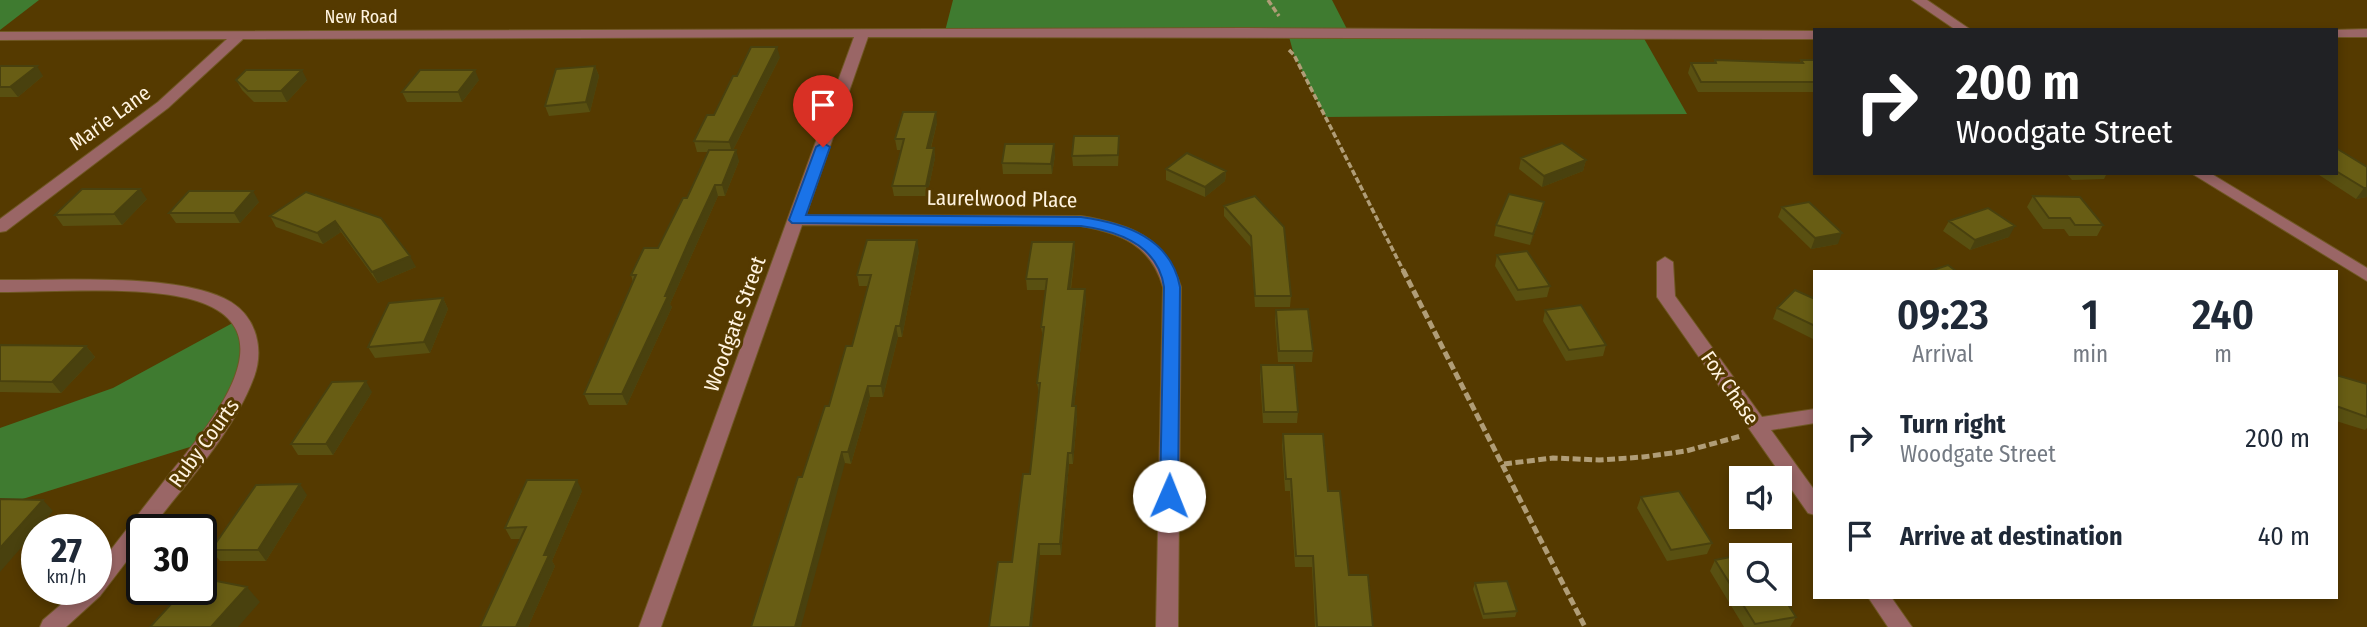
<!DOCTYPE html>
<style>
:root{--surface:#fff;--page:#f2f2f3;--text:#1f2937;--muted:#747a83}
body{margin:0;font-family:"Fira Sans Condensed",sans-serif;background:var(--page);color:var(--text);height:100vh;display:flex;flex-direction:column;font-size:26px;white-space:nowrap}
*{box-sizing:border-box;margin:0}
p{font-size:23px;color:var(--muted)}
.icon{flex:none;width:38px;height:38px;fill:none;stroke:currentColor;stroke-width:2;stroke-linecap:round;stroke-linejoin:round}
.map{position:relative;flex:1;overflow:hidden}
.panel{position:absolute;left:1813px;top:270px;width:525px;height:329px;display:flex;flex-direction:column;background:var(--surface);border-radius:0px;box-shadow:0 4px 10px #0003}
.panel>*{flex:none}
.guide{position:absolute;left:1813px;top:28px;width:525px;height:147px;border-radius:0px;box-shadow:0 4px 10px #0003;background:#202124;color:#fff;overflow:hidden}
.tools{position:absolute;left:1729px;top:466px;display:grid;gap:14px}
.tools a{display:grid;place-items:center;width:63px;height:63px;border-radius:0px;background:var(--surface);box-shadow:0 4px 10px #0003;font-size:35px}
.speed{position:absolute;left:21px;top:514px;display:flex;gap:14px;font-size:35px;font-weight:700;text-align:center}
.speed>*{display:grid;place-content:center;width:91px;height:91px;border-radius:50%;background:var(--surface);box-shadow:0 4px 10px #0003;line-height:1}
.speed small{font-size:18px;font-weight:400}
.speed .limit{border:4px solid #111;border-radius:10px;background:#fff;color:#111}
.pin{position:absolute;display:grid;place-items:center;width:60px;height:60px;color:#fff;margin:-72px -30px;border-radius:50% 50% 50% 0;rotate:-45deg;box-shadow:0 0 7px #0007}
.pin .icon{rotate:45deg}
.me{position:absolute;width:77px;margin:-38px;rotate:1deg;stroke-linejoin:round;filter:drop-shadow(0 0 5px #0008)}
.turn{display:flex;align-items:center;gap:24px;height:147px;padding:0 28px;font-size:32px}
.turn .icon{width:91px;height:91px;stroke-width:2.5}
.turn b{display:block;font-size:49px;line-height:60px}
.eta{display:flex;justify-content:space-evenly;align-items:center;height:119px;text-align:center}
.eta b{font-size:42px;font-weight:600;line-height:49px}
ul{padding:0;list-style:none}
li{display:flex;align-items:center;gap:21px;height:98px;padding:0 28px}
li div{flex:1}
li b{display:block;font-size:26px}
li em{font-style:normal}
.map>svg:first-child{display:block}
.green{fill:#3f7b30}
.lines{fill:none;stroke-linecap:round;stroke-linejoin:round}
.minor-casing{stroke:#705824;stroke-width:2}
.tertiary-casing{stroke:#705824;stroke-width:2}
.path-far1{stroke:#b09d77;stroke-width:3.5;stroke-dasharray:6 2.5;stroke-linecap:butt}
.path{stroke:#b09d77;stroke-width:5;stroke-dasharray:8 3.5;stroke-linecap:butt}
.minor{fill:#9a6666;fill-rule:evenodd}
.tertiary{fill:#9a6666;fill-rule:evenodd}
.wall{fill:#595011}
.shaded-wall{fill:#49410e}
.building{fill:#685d14;stroke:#49410e;stroke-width:2}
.route{fill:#1a73e8;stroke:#114b97;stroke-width:2}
.labels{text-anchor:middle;stroke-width:6;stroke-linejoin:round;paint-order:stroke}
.far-street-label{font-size:18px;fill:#fff3df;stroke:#553a00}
.street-label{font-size:21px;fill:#fff3df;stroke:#553a00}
</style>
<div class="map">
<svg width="2367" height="627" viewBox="0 0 2367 627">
<rect width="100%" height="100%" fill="#553a00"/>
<path class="green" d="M0 0H39L0 30Z
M953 0H1332L1349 33 1642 35 1687 114 1326 117 1294 55 1288 33 944 35Z
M240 319 252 355 206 442 0 506V428L113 388Z"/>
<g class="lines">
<defs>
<path id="minor" d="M1246 28 1815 31V39L868 37 806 215 1081 216C1129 224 1165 236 1181 287L1178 627H1156L1163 287C1151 245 1121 233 1081 226L802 225 661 627H639L854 37 243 39 168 108 6 231 0 232V219L158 102 227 39 0 40V32Z
M1665 257 1673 262 1675 296 1762 417 1815 409V423L1771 430 1815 491V515L1808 513 1657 297V262Z
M0 280C60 281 181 272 231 302 257 318 264 350 254 377 234 432 185 484 150 530H142V541L100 596 66 627H40L43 620 78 590H96V569C120 538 144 507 168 476 203 432 294 332 197 301 147 285 55 292 0 292Z
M1868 597H1891L1912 627H1888Z"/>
<path id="tertiary" d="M1912 0H1927L1971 30H1956Z
M2367 29V37H2336V30H2333Z
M2191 173H2210L2367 268V281Z"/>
</defs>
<use href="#minor" class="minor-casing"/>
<use href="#tertiary" class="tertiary-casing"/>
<path class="path-far1" d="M1268 0 1279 16
M1289 50 1294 55 1404 272"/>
<path class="path" d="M1403 270 1585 627
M1504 464 1553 458 1599 460 1643 457 1686 451 1741 436"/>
<use href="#minor" class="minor"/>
<use href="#tertiary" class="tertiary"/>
</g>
<path class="wall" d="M780 57 733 150 739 161 725 196H718L670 304 672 307 627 405H589L584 394 633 282 631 275 658 248 687 198 708 152H697L694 141 714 115 737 76Z
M1715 60 1800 63 1801 60H1815V92H1698L1688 73 1691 63H1714Z
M0 66 43 76 18 97H0Z
M595 66 599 76 590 112 549 116 545 106Z
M236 80H307L287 102H254L242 90Z
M479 80 462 102H407L402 92Z
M937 123 931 148H934L935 158 927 196H894L892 186 901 150H897L895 139Z
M1119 147 1118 166H1073L1072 156Z
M2336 148 2367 167V197L2356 199 2316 173H2336Z
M1055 155 1052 174H1003L1002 163Z
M1521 158 1586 160 1583 171 1542 187 1519 169Z
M1166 169 1226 171 1225 181 1205 197 1166 180Z
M2066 173H2107L2104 179 2072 180Z
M306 192 416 267 378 283 341 232 323 244 276 227 270 216Z
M1255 196 1291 296 1290 307H1255L1251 247 1224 216V206Z
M2033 196 2103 225 2097 236H2069L2064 229H2043L2027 207Z
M147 199 122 225 63 226 55 215Z
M259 202 240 223H176L169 213Z
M1782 207 1838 244 1811 249 1778 217Z
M1542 213 1530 245 1494 236 1496 225Z
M1949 221 2009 237 1970 250 1943 231Z
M1074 242 1075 253 1071 289 1086 300 1074 406H1076L1077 417 1073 464H1069L1061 555H1040L1012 562 1030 474 1039 393 1037 383 1043 338 1041 327 1046 290H1027L1026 279Z
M919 251 902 337H898L883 397H870L851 464 845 463 802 477 852 346 868 286H859L857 275Z
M1497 255 1550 286 1547 297 1516 301 1495 266Z
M443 298 448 309 430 353 375 358 368 347Z
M1815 299V340L1773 319 1777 308Z
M1276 310 1313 351 1312 362H1278L1275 320Z
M1545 310 1606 345 1603 356 1566 361 1543 321Z
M0 345 86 346 95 357 61 393 0 392Z
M1261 365 1298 412 1297 423H1263L1260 376Z
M2336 375 2367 384V428L2365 430 2336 421Z
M372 392 333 455H298L291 444Z
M1283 434 1328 491 1349 575 1373 627H1315L1312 567H1295L1290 491H1285L1282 445Z
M582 491 552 561 555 566 528 627H480L521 539H511L505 528Z
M307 495 266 561H220L211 550Z
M1641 497 1712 543 1707 554 1667 561 1637 508Z
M1715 560 1796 617 1790 627H1744L1710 571Z
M1475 583 1517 611 1515 617 1483 619 1473 589Z"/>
<path class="shaded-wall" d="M777 47 780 57 732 152 729 142Z
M37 66 43 76 18 97 10 87Z
M595 66 599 76 590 112 586 102Z
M302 70 307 80 287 102 281 91Z
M475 70 479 80 462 102 458 92Z
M936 112 937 123 928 158 927 148Z
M1054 144 1055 155 1052 174 1051 164Z
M934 148 935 158 927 196 926 186Z
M736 150 739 161 725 196 722 185Z
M1586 160 1583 171 1542 187 1544 176Z
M1226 171 1225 181 1205 197V187Z
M715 185 718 196 670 304 672 307 627 405 622 394 689 241Z
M2364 188H2367V197L2356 199Z
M140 189 147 199 122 225 114 214Z
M253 191 259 202 240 223 234 213Z
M1544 202 1542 213 1530 245 1533 234Z
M335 221 341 232 323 244 317 233Z
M2015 226 2009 237 1970 250 1975 240Z
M1842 233 1838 244 1811 249 1815 238Z
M917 240 919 251 902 337 900 326Z
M1074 242 1075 253 1069 300 1068 289Z
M410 256 416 267 378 283 372 272Z
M1085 289 1086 300 1073 417 1072 406Z
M443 298 448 309 430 353 424 342Z
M896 326 898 337 883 397 881 386Z
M86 346 95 357 61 393 52 382Z
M366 381 372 392 333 455 326 444Z
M868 386 870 397 851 464 848 452Z
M1076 406 1077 417 1073 464 1072 453Z
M842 452 845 463 801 627H795Z
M1068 453 1069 464 1061 555 1060 544Z
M577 480 582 491 552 561 555 566 528 627H516L544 555Z
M300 484 307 495 266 561 258 550Z
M43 500 53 511 0 572V548Z
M1039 544 1040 555 1032 627H1030Z
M247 587 260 602 238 627H211Z"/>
<path class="building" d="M751 47H777L729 142 694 141 707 115H714L733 76H737Z
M1715 60 1803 63 1801 60H1815V82H1701L1691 63H1716Z
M0 66H37L10 87H0Z
M595 66 586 102 545 106 556 69Z
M246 70H302L281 91H248L236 80Z
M420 70H475L458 92H402Z
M903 112H936L927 148H934L926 186H892L904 139H895Z
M1074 136H1119L1118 155 1072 156Z
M1562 143 1586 160 1544 176 1521 158Z
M1005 144H1054L1051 164 1002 163Z
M2336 148 2367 167V188H2364L2336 171Z
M709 150H736L722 185H715L689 241 665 296H668L622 394H584L636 275H631L644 248H658L683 198H687Z
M1187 153 1226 171 1205 187 1166 169Z
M82 189H140L114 214 55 215Z
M189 191H253L234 213H169Z
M306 192 381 218 410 256 372 272 335 221 317 233 270 216Z
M1509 194 1544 202 1533 234 1496 225Z
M1255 196 1284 227 1291 296H1255L1251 236 1224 206Z
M2033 196 2080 197 2103 225H2075L2070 218H2049Z
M1809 202 1842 233 1815 238 1782 207Z
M1988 208 2015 226 1975 240 1949 221Z
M867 240H917L900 326H896L881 386H868L848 452H842L795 627H751L798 477H802L825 406H829L846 346H852L871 275H857Z
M1032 242H1074L1068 289H1085L1072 406H1076L1072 453H1068L1060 544H1039L1030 627H989L998 562H1012L1023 474H1030L1040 383H1037L1044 327H1041L1047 279H1026Z
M1527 251 1550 286 1518 290 1497 255Z
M1948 265 1956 271H1930Z
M1795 290 1815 299V326L1777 308Z
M443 298 424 342 368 347 389 303Z
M1581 305 1606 345 1569 350 1545 310Z
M1308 309 1313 351H1279L1276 310Z
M0 345 86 346 52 382 0 381Z
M1261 365H1294L1298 412H1264Z
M2336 375 2367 384V417L2336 406Z
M366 381 326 444H291L332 382Z
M1283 434H1323L1328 491H1340L1349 575H1368L1373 627H1317L1313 556H1296L1291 479H1286Z
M527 480H577L544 555H549L516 627H480L526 527 505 528Z
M300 484 258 550H211L256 485Z
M1679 491 1712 543 1671 550 1641 497Z
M0 499 43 500 0 548Z
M1741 555V593L1780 592 1796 617 1755 624 1715 560Z
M201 578 247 587 211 627H150L184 590H201Z
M1507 581 1517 611 1484 614 1475 583Z"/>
<path class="route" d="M823 143 830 147 806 215 1081 217C1125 223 1171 238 1180 287L1178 496 1176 501H1162L1160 496 1164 287C1158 245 1119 231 1081 226L792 223 789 220 816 147Z"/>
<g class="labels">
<g class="far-street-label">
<text x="361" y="23">New Road</text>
</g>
<g class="street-label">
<text transform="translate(110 118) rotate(-36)" y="7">Marie Lane</text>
<text transform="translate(1002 199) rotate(1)" y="7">Laurelwood Place</text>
<text transform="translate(735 324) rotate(-70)" y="7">Woodgate Street</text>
<text transform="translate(1730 388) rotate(55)" y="7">Fox Chase</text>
<text transform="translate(204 443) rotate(-54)" y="7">Ruby Courts</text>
</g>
</g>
</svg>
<div class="tools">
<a><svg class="icon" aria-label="sound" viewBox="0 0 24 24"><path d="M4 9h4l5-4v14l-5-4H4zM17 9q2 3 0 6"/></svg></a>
<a><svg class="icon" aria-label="search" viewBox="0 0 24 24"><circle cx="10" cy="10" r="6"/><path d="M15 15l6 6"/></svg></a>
</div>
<div class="speed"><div>27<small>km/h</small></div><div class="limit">30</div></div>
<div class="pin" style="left:823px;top:147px;background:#d93025"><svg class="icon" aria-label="arrive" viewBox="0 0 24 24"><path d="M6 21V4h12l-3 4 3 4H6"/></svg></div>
<svg class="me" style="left:1169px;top:496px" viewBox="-20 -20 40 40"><circle r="19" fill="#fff"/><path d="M0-13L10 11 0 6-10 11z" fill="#1a73e8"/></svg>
<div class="guide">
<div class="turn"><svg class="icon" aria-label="right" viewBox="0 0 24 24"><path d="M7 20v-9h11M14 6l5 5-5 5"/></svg><div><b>200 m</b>Woodgate Street</div></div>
</div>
<section class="panel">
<div class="eta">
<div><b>09:23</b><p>Arrival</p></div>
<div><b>1</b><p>min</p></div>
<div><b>240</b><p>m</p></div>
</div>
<ul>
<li><svg class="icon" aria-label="right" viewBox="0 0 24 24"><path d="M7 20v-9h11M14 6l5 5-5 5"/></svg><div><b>Turn right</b><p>Woodgate Street</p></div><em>200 m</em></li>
<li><svg class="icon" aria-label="arrive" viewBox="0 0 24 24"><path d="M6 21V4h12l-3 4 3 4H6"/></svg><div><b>Arrive at destination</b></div><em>40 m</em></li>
</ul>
</section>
</div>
